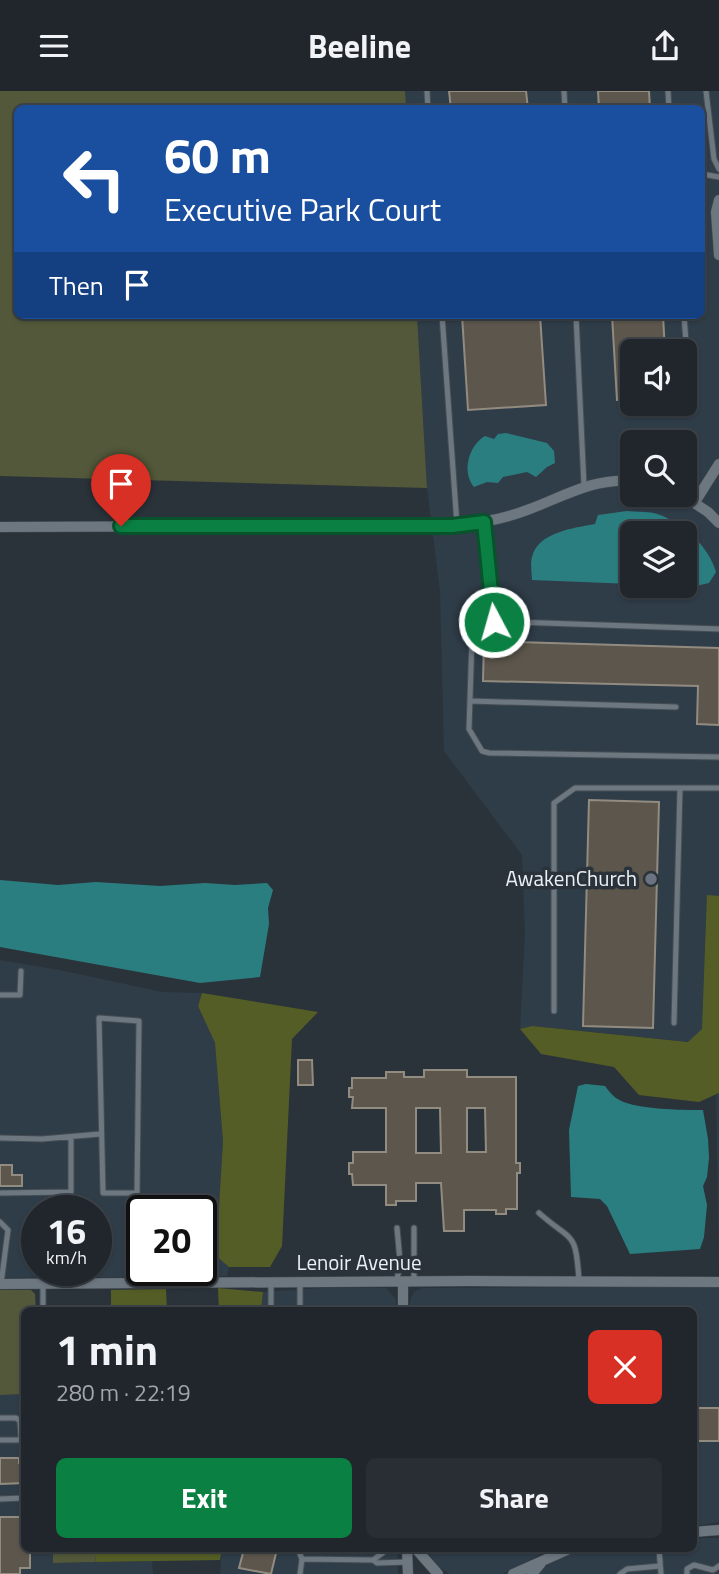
<!DOCTYPE html>
<meta charset="utf-8">
<style>
:root{--surface:#20262c;--page:#282e34;--text:#f1f3f6;--muted:#a2a5a9;--line:#3d4348;--accent:#0b8043}
body{margin:0;font-family:"Titillium Web",sans-serif;background:var(--page);color:var(--text);height:100vh;display:flex;flex-direction:column;font-size:26px;white-space:nowrap}
*{box-sizing:border-box;margin:0}
p{font-size:23px;color:var(--muted)}
.icon{flex:none;width:38px;height:38px;fill:none;stroke:currentColor;stroke-width:2;stroke-linecap:round;stroke-linejoin:round}
.map{position:relative;flex:1;overflow:hidden}
.details{position:absolute;left:21px;top:1216px;width:676px;height:245px;display:flex;flex-direction:column;background:var(--surface);border-radius:10px;box-shadow:0 2px 5px #0004,0 0 0 2px var(--line)}
.details>*{flex:none}
.guide{position:absolute;left:14px;top:14px;width:691px;height:214px;border-radius:10px;box-shadow:0 2px 5px #0004,0 0 0 2px var(--line);background:#1a4fa0;color:#fff;overflow:hidden}
.buttons{position:absolute;left:620px;top:248px;display:grid;gap:14px}
.buttons a{display:grid;place-items:center;width:77px;height:77px;border-radius:10px;background:var(--surface);box-shadow:0 2px 5px #0004,0 0 0 2px var(--line);font-size:35px}
.speed{position:absolute;left:21px;top:1104px;display:flex;gap:14px;font-size:35px;font-weight:700;text-align:center}
.speed>*{display:grid;place-content:center;width:91px;height:91px;border-radius:50%;background:var(--surface);box-shadow:0 2px 5px #0004,0 0 0 2px var(--line);line-height:1}
.speed small{font-size:18px;font-weight:400}
.speed .limit{border:4px solid #111;border-radius:10px;background:#fff;color:#111}
.pin{position:absolute;display:grid;place-items:center;width:60px;height:60px;color:#fff;margin:-72px -30px;border-radius:50% 50% 50% 0;rotate:-45deg;box-shadow:0 0 7px #0007}
.pin .icon{rotate:45deg}
.me{position:absolute;width:77px;margin:-38px;rotate:354deg;stroke-linejoin:round;filter:drop-shadow(0 0 5px #0008)}
.turn{display:flex;align-items:center;gap:24px;height:147px;padding:0 35px;font-size:32px}
.turn .icon{width:91px;height:91px;stroke-width:2.5}
.turn b{display:block;font-size:49px;line-height:60px}
.then{display:flex;align-items:center;height:66px;padding:0 35px;background:#0003;gap:14px;font-size:26px}
.round{display:grid;place-items:center;flex:none;width:74px;height:74px;border-radius:10px;background:var(--page)}
.overview{display:flex;align-items:center;justify-content:space-between;height:119px;padding:0 35px}
h1{font-size:42px;font-weight:700;line-height:52px}
.action{display:flex;gap:14px;margin-top:auto;padding:14px 35px}
.action a{flex:1;height:80px;border-radius:10px;background:var(--accent);color:#fff;font-size:28px;font-weight:700;line-height:80px;text-align:center}
.action a+a{background:var(--page);color:var(--text)}
header{display:flex;justify-content:space-between;align-items:center;height:91px;padding:0 35px;background:var(--surface);font-size:32px;font-weight:700}
.map>svg:first-child{display:block}
.built{fill:#2f3d49;fill-rule:evenodd}
.green{fill:#525839}
.forest{fill:#555d26}
.water{fill:#2b7e80}
.building{fill:#5c564c;stroke:#928b80;stroke-width:2;fill-rule:evenodd}
.lines{fill:none;stroke-linecap:round;stroke-linejoin:round}
.lane-casing{stroke:#464e54;stroke-width:7}
.street-casing{stroke:#464e54;stroke-width:11}
.lane{stroke:#6d7780;stroke-width:5}
.street{stroke:#6d7780;stroke-width:10}
.route-casing{stroke:#07532c;stroke-width:18}
.route{stroke:#0b8043;stroke-width:12}
.worship-dot{fill:#6b7280;stroke:#2a333a;stroke-width:2.5}
.labels{text-anchor:middle;stroke-width:7;stroke-linejoin:round;paint-order:stroke}
.poi-label{font-size:21px;fill:#ebf0f5;stroke:#2a333a;text-anchor:end}
.street-label{font-size:21px;fill:#ebf0f5;stroke:#2a333a}
</style>
<header><svg class="icon" aria-label="menu" viewBox="0 0 24 24"><path d="M4 6h16M4 12h16M4 18h16"/></svg>Beeline<svg class="icon" aria-label="share" viewBox="0 0 24 24"><path d="M12 15V3M7 8l5-5 5 5M5 13v7h14v-7"/></svg></header>
<div class="map">
<svg width="719" height="1483" viewBox="0 0 719 1483">
<rect width="100%" height="100%" fill="#2a333a"/>
<path class="built" d="M404 0H719V954L532 935 520 938 525 842 522 764 444 660 440 501 427 397 417 224H702V18L405 17ZM632 261H684V313H632ZM632 352H684V404H632ZM632 443H684V495H632Z
M0 869 60 879 162 901 202 902 198 915 215 952 223 1050 216 1165 229 1176 227 1185 0 1187ZM37 1120H96V1180H37ZM142 1120H201V1180H142Z
M719 1002V1178L716 1004Z
M715 1195 719 1197V1431L701 1434H693V1220H410V1210L414 1201 422 1197Z
M319 1197H386L396 1208V1220H261L263 1201Z
M24 1303V1458H53L54 1472 152 1470 153 1483H0V1304Z
M693 1447H719V1483H538L546 1475 573 1460 583 1458H693Z
M222 1458H397L398 1483H220Z
M426 1458H551L503 1483H450L436 1474Z"/>
<path class="green" d="M0 0H405L406 17 18 18V224H417L427 397 0 385Z
M0 1199H31L35 1203 36 1220H24V1303L0 1304Z
M53 1458H94L96 1471 53 1472Z"/>
<path class="forest" d="M707 804 719 805V1002L699 1011 639 1004 614 976 541 963 520 938 532 935 688 951 702 938Z
M202 902 318 921 292 948 282 1155 270 1176H229L216 1165 223 1050 215 952 198 915Z
M218 1197 263 1201 261 1220H219Z
M166 1198 167 1220H111V1199Z
M94 1458H222L220 1469 96 1471Z"/>
<path class="water" d="M506 342 547 352 554 360 555 372 547 376 536 386 527 381 503 386 498 392 487 391 474 396C461 381 469 354 485 345L494 348 498 343Z
M627 420C637 421 651 420 660 424 684 433 709 456 716 481L709 492 696 495H684V443H632V493L532 489C532 483 530 473 532 466 538 441 574 437 595 433L598 424Z
M0 789 58 794 96 791 160 795 205 792 235 794 267 792 273 799 268 817 269 833 260 886 200 892 0 856Z
M586 993 605 995C608 999 612 1004 616 1007 632 1019 683 1019 703 1019L708 1048 709 1067 707 1086 703 1095 707 1114 704 1146 700 1158 630 1163 607 1115 600 1108 571 1106 569 1039 578 995Z"/>
<path class="building" d="M449 0H526L528 18H451Z
M598 0H649L650 18H599Z
M462 224H540L546 314 468 319Z
M612 224H663L665 261H632V308L617 309Z
M484 550 719 557V634L697 633 698 595 483 590Z
M589 709 659 711 653 937 583 935Z
M298 969H312L313 994H298Z
M424 979H467V986H516V1072H520V1082H517V1118H506V1123H496V1119H464V1140H444L441 1092H416V1110H396V1114H386V1094H353L352 1083H349V1072H353V1061H386V1017H352L353 1006H349V997H352V987H386V981H404V986H424ZM416 1017H440L441 1062H416ZM467 1017H485L486 1061H467Z
M0 1074H12V1084H22V1095H0Z
M693 1317H719V1350H693Z
M0 1367H19V1372H24V1392L0 1393Z
M0 1426H24V1458H30V1477H20V1483H0Z
M244 1458H277L271 1483 239 1477Z"/>
<g class="lines">
<defs>
<path id="lane" d="M427 0 428 18
M564 0 565 18
M668 0 669 18
M706 0 714 68 719 78
M702 83 719 86
M442 224 457 434
M576 224 584 395
M684 224 691 320
M484 431 494 531
M719 538 490 530 476 539 472 547 469 638 482 660 489 662 719 666
M470 610 676 616
M0 904H20L21 880
M554 920V712L575 697H719
M99 927 139 930 137 1102H103Z
M674 932 680 697
M0 1047 42 1048 100 1043
M0 1102 71 1101V1046
M539 1122C573 1152 576 1139 579 1190
M0 1131 8 1139 1 1193
M397 1137 400 1170 397 1190
M414 1190V1137
M300 1191V1220
M43 1220V1192
M271 1220V1192
M0 1327H16L20 1330 21 1347 18 1349H0
M0 1408 24 1407
M298 1458 302 1468 373 1469 377 1472 408 1471
M659 1458 661 1483
M373 1469 388 1458
M300 1483 302 1468
M620 1483 627 1478 660 1475
M687 1483V1478L694 1474 713 1479 719 1475"/>
<path id="street" d="M719 109 716 121 719 164
M682 404 708 421 719 432
M695 411 719 373
M0 436 457 434C481 432 504 428 527 419 563 406 592 387 632 390
M403 1191V1220
M0 1193 469 1190 719 1191
M693 1441 719 1439
M407 1458 408 1483
M416 1458 438 1483
M513 1483 569 1458
M532 1483 541 1472"/>
</defs>
<use href="#lane" class="lane-casing"/>
<use href="#street" class="street-casing"/>
<use href="#lane" class="lane"/>
<use href="#street" class="street"/>
</g>
<g class="lines">
<defs>
<path id="route" d="M121 435H452L484 431 494 531"/>
</defs>
<use href="#route" class="route-casing"/>
<use href="#route" class="route"/>
</g>
<circle class="worship-dot" cx="651" cy="788" r="7"/>
<g class="labels">
<g class="poi-label">
<text x="637" y="795">AwakenChurch</text>
</g>
<g class="street-label">
<text x="359" y="1179">Lenoir Avenue</text>
</g>
</g>
</svg>
<div class="buttons">
<a><svg class="icon" aria-label="sound" viewBox="0 0 24 24"><path d="M4 9h4l5-4v14l-5-4H4zM17 9q2 3 0 6"/></svg></a>
<a><svg class="icon" aria-label="search" viewBox="0 0 24 24"><circle cx="10" cy="10" r="6"/><path d="M15 15l6 6"/></svg></a>
<a><svg class="icon" aria-label="layers" viewBox="0 0 24 24"><path d="M12 4l9 5-9 5-9-5zM3 14l9 5 9-5"/></svg></a>
</div>
<div class="speed"><div>16<small>km/h</small></div><div class="limit">20</div></div>
<div class="pin" style="left:121px;top:435px;background:#d93025"><svg class="icon" aria-label="arrive" viewBox="0 0 24 24"><path d="M6 21V4h12l-3 4 3 4H6"/></svg></div>
<svg class="me" style="left:494px;top:531px" viewBox="-20 -20 40 40"><circle r="17" fill="#0b8043" stroke="#fff" stroke-width="3"/><path d="M0-11L8 9 0 5-8 9z" fill="#fff"/></svg>
<div class="guide">
<div class="turn"><svg class="icon" aria-label="left" viewBox="0 0 24 24"><path d="M17 20v-9H6M10 6l-5 5 5 5"/></svg><div><b>60 m</b>Executive Park Court</div></div>
<div class="then">Then<svg class="icon" aria-label="arrive" viewBox="0 0 24 24"><path d="M6 21V4h12l-3 4 3 4H6"/></svg></div>
</div>
<section class="details">
<div class="overview"><div><h1>1 min</h1><p>280 m · 22:19</p></div><a class="round" style="background:#d93025;color:#fff"><svg class="icon" aria-label="close" viewBox="0 0 24 24"><path d="M6 6l12 12M18 6L6 18"/></svg></a></div>
<div class="action"><a>Exit</a><a>Share</a></div>
</section>
</div>
